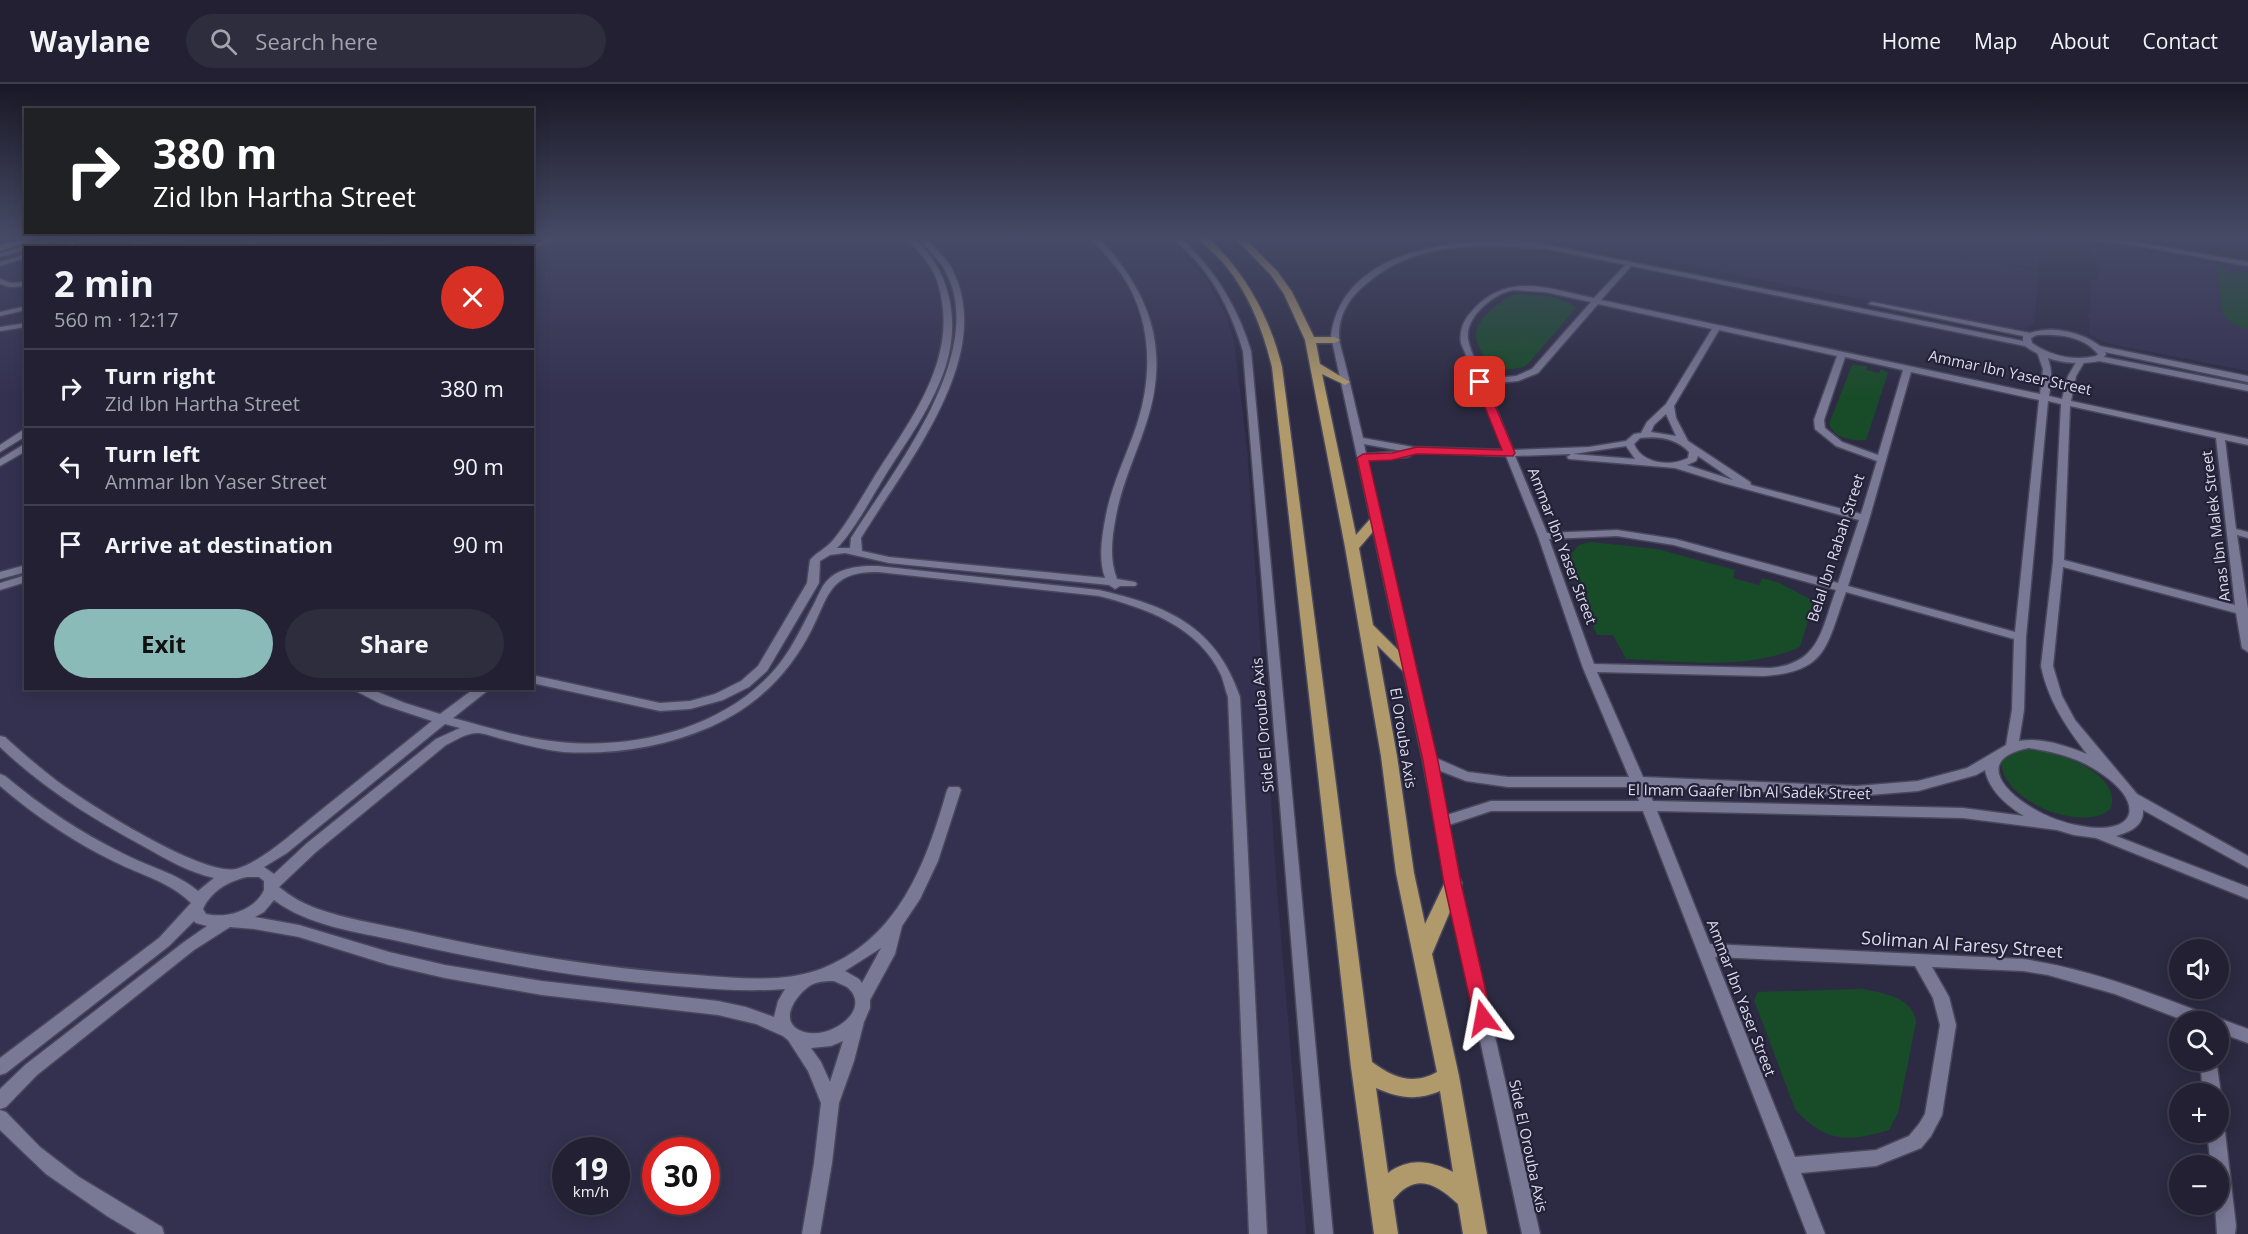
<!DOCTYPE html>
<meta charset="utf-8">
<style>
:root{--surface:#222032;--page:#2e2d3e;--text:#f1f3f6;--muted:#a2a3ac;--line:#3f3e4d;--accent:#8bbbb9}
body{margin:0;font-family:"Open Sans",sans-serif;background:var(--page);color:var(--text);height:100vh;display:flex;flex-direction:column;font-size:22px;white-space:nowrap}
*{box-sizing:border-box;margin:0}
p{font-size:20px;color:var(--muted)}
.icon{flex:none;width:33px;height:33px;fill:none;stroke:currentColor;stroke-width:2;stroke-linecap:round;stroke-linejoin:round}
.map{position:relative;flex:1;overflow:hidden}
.details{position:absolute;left:24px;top:162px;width:510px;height:444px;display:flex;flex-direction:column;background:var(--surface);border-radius:0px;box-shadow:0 3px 15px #0003,0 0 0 2px var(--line)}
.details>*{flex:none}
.hud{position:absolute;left:24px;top:24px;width:510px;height:126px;border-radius:0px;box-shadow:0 3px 15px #0003,0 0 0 2px var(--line);background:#202124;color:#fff;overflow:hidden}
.controls{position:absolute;left:2169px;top:855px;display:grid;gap:12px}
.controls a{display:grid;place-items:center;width:60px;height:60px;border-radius:50%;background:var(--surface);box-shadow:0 3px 15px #0003,0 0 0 2px var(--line);font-size:30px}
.speed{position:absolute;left:552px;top:1053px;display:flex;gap:12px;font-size:30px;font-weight:700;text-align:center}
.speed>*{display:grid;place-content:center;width:78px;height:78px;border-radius:50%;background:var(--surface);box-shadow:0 3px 15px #0003,0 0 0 2px var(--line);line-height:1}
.speed small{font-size:15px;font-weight:400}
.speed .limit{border:9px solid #d22;background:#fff;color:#111}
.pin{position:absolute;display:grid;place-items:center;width:51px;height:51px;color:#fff;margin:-26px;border-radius:12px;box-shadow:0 3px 9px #0006}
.me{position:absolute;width:66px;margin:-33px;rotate:347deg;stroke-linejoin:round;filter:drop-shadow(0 0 4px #0008)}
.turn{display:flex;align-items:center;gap:21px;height:126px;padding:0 30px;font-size:27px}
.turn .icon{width:78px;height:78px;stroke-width:2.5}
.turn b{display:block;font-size:42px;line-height:51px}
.round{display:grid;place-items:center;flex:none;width:63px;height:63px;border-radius:32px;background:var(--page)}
.head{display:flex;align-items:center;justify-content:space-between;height:102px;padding:0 30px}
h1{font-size:36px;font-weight:700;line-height:45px}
.primary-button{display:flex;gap:12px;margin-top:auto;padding:12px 30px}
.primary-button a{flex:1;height:69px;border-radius:36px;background:var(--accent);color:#111;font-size:24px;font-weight:700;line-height:69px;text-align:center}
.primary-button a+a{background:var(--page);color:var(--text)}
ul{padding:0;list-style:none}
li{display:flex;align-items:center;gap:18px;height:78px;padding:0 30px;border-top:2px solid var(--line)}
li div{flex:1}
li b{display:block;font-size:22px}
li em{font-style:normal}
header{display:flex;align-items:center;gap:36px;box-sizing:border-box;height:84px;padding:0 30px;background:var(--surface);border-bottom:2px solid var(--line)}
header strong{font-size:28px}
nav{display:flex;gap:33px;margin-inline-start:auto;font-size:21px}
.search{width:420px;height:54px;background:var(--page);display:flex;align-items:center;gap:15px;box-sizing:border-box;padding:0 21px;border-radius:33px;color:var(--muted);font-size:22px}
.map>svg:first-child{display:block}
.built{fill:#343150;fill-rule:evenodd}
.green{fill:#184c28}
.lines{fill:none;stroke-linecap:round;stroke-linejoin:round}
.minor-casing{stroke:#48475b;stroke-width:3}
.tertiary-casing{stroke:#48475b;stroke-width:3}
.primary-casing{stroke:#48475b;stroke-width:3}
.minor{fill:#797895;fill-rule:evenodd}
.tertiary{fill:#797895;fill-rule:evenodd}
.primary{fill:#b09a6b;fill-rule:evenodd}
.route{fill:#e11d48;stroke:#92132f;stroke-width:1.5}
.labels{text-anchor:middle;stroke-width:4.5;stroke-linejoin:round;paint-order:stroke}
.street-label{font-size:15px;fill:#dbdaea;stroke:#232138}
.near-street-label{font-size:18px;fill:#dbdaea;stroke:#232138}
</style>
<header>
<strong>Waylane</strong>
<div class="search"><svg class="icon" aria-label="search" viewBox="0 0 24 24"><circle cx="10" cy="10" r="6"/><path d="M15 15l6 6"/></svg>Search here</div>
<nav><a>Home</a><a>Map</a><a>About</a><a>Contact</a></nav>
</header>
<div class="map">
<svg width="2248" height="1150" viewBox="0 0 2248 1150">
<rect width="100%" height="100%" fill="#2d2b43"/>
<path class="built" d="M80 152H166L197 163 40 164Z
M269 152H1166L1175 160 1206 195 1226 231 1234 258 1247 364 1277 806 1306 1150H0V175L25 168 26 604H532V164L233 163ZM566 1066H616V1118H566ZM656 1066H706V1118H656Z
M1544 152H1766L1740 156 1735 160 1742 156 1773 152H2023L2041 155 2037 185 1931 167 2039 187 2034 239 2026 244H2005L1718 187 1734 160 1716 186Z
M2109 161 2248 184V287L2111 260 2093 253 2089 249 2090 235 2086 233 2090 229 2091 196 2099 195 2100 179 2091 174 2092 165Z"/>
<path class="green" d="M2216 182 2226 184 2228 189 2248 188V246L2230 238 2223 231Z
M1512 211C1530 210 1562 210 1576 224L1526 282C1513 286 1500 288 1488 281 1484 272 1478 263 1476 254 1473 237 1499 218 1512 211Z
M1852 281 1867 282 1866 286 1879 289 1881 285 1888 289 1866 356C1852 357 1835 355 1829 340Z
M1591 458 1657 465 1735 486 1733 494 1759 501 1762 494 1777 498 1814 517 1800 563C1746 587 1684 577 1626 575L1613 551H1597L1566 476 1579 461Z
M2031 665C2057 668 2122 689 2111 724 2085 751 1998 716 2002 677L2012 668Z
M1862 905C1883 909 1913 913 1916 938L1898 1029 1889 1046C1849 1058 1825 1059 1795 1025L1754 916 1758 908Z"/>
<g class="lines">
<defs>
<path id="minor" d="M88 152H98L80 158 76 156Z
M117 152H126L157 164H146Z
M264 152H273L243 164H231Z
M393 152H402L377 164H366Z
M527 152H536L506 164H495Z
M553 152H562L532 165 525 164Z
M795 152H802L806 156 800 157Z
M905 152H912C954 189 962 244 941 295 928 328 907 357 888 387 874 409 855 446 837 464H850L851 454C893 387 988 270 946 188 939 175 925 163 917 152H924C933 163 947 174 953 187 996 274 904 383 861 454L862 467 889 473 1105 494C1098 474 1102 452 1106 431 1112 399 1127 371 1137 340 1153 291 1152 235 1122 191 1112 177 1100 165 1090 152H1097C1150 208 1171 264 1146 340 1136 371 1122 399 1116 432 1112 453 1109 475 1117 495L1135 498 1137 500 1135 502H1120L1115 505 1109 501 889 479 845 469 830 471 820 477 819 499 767 587 749 603 723 616 690 625 660 627 532 599V591L660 619 690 617 715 610 741 597 758 582 807 499 810 476C817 468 827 464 834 455 850 435 863 411 876 390 913 332 960 272 938 200 931 178 918 168 905 152Z
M72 157 74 158V160L65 164H53Z
M1475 158C1492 158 1535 156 1549 163L1545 165C1483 160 1416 156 1366 200 1350 213 1339 230 1339 251 1339 261 1344 273 1346 283 1352 307 1357 330 1363 354L1413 363 1504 366 1461 259C1459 246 1464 235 1473 226 1508 187 1550 205 1594 214L1629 177 1633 179 1632 181 1601 216 2040 310 2043 285 2037 268 2041 265 2044 266C2053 282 2052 295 2049 312L2062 315 2068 292 2078 275 2081 274 2085 277 2076 292 2071 317 2248 355V361L2225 356 2236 445 2248 448V454L2237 451 2248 525V568L2242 564 2236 529 2063 483 2053 582 2062 612 2075 636 2137 710 2248 772V784L2143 726C2144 742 2130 748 2116 752L2248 803V815L2096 754 2074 751 2057 746 1963 734 1657 727 1710 860 2023 875C2090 885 2151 909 2214 933L2215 935 2218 934 2248 945V959L2218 948V938H2188L2115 910 2048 891 2023 887 1932 883 1949 913 1956 941 1942 1031 1931 1052 1921 1064 1876 1082 1801 1089 1825 1150H1807L1643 727H1491L1449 741 1460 799 1540 1150H1522L1446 799 1423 677 1331 252C1340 182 1414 162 1475 158ZM1513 206 1545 208 1591 218 1532 285 1516 292 1484 295C1479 283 1470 268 1468 255 1465 233 1493 210 1513 206ZM1598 220 1712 245 1666 320 1647 338 1641 349 1634 350 1626 357 1589 363 1513 366 1486 300 1518 297 1538 289ZM1719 246 1837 272 1814 336 1815 345 1836 362 1877 377 1861 430 1751 401 1750 398 1688 357 1676 334 1674 322ZM1845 273 1903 286 1878 371 1842 358 1825 344 1824 336ZM1911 288 2039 316 2015 548 1848 502 1869 436ZM2048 317 2061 320 2053 478 2041 582C2048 616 2066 643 2087 670 2066 662 2042 653 2019 657L2024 626 2026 553ZM2070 322 2216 354 2235 521 2064 476ZM1666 330 1676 352 1651 348 1654 341ZM1640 354C1658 352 1676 354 1689 368L1688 374C1671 383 1642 380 1634 360ZM1364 360 1402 367 1366 370ZM1626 362 1635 375 1573 370ZM1411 368 1506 372 1538 452 1583 584 1629 693H1508L1468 688 1436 674 1367 376 1407 373 1410 372ZM1571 370 1567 373 1569 375 1675 384 1723 399 1859 436 1838 499 1675 455 1617 446 1547 449 1515 372ZM1698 372 1733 396 1687 381 1696 377ZM1617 452 1674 461 1836 506C1821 546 1820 580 1770 584L1594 580 1549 455ZM1846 508 2014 555 2012 626 2006 661 1967 684 1918 697 1857 702 1643 693 1597 588 1763 592C1828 588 1826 562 1846 508ZM2029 664C2055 668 2080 674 2102 690 2146 720 2136 752 2081 742 2062 739 2042 731 2026 720 1996 700 1982 673 2029 664ZM1438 686 1466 697 1508 703H1633L1639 717H1491L1447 731ZM1985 686C1989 706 2006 721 2024 732L1963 724 1653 717 1647 703 1857 712 1918 707 1976 691ZM1715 873 1915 882 1933 914 1940 941 1925 1030 1919 1040 1909 1052 1876 1066 1795 1073Z
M26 170V174L0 182V178Z
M0 195 11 199 26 198V202L10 203 0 200Z
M26 222V226L0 232V228Z
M26 239V243L0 247V243Z
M26 344V352L0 368V361Z
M26 359V367L0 382V375Z
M26 481V488L0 495V488Z
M866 482H878L1099 506C1168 522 1216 542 1240 613L1267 1150H1249L1228 613C1225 606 1224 598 1221 591 1199 543 1146 524 1099 512L878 488C864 488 850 489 839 498 826 508 820 530 812 545 790 589 756 623 710 643 664 663 614 671 563 668 544 666 525 661 506 656 497 654 488 650 479 649 468 648 456 656 446 661L316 768 279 803C291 813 304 820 318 825 347 835 377 840 406 846 502 868 599 884 697 891 736 894 781 899 818 886 898 857 926 780 947 706L949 703H959L961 706 938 777 920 815 902 842 895 870 870 916V924L864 938 854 977 839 1019 832 1079 820 1150H802L814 1079 821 1019 808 987 788 956 783 952 756 940 718 931 542 911 445 894 389 881 299 853 254 845 230 843 194 866 37 991 6 1023 0 1025V1005L25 981 184 858 207 842 196 839 194 837 169 862 6 989 0 991V974L159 854 191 819C170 798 141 791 115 778 74 758 35 732 0 702V690L5 692C41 722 81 749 124 770 149 783 177 789 198 807L214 794C188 788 166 775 143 762 91 734 43 704 0 663V652L5 653C21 668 39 683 57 697 87 719 201 792 236 785 260 779 295 747 315 731 354 700 393 668 432 637L381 620 350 604H368L405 619 440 630 475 604H491L453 634C488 643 524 655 560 658 637 666 730 643 780 579 794 561 803 540 814 520 819 510 822 500 831 493 841 485 854 483 866 482ZM445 640 460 644 436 655 306 760 274 790 264 783 287 769ZM247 793H259L264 797V806C255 826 227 835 206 830L203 825C211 807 229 797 247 793ZM274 816C308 842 358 848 398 857 490 878 582 895 676 902 712 905 749 908 785 905L778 917 774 933 746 923 718 917 542 897 445 881 389 868 299 841 255 833 264 828ZM881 864 862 899 859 895 845 887ZM834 897C838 899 843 901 847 903 875 926 826 960 799 946 778 935 798 909 811 901 818 897 827 897 834 897ZM843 957 830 998 821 978 811 964 831 962Z
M26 491V498L0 506V499Z
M2200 976H2216L2221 1010 2218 1015V1010H2203Z
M0 1026 6 1028 40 1063 79 1093 162 1143 164 1150H137L107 1132 46 1090 0 1046Z
M2218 1041 2222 1042 2225 1048 2236 1142 2235 1150H2217L2215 1120H2218V1082H2211L2207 1048H2218Z"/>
<path id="tertiary" d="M59 152H69L35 164H26V166L0 173V169Z
M1172 152H1179C1214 185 1237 221 1251 267L1333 1150H1315L1243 267C1233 234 1220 205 1198 179 1190 170 1179 161 1172 152Z
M1490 152H1502L2023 257V252L1868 220 1872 218 2030 249C2052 241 2082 248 2100 262L2248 292V298L2105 268 2106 270 2104 273 2248 301V307L2099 277C2073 282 2047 278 2025 262L1493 154ZM2037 251C2059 250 2083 252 2098 270L2096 272C2073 277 2051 272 2032 259L2031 254Z
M2055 152H2098V154L2130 157 2248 178V182C2194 173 2140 160 2086 156 2075 155 2064 158 2055 152Z"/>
<path id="primary" d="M34 152H47L0 167V161Z
M1197 152H1206C1245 188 1269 231 1282 283L1372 978C1392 993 1413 1002 1437 988L1396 789 1381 672 1345 463 1305 256 1284 210 1271 191 1233 152H1242L1277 187 1292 208 1314 253H1335L1340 256 1335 259H1316L1320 280 1350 298 1345 301 1322 290 1356 451 1371 434 1376 433 1382 437 1359 464 1373 541 1416 584 1413 587H1403L1377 561 1397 672 1414 789 1425 840 1447 794 1453 792 1459 794 1462 799 1432 870 1459 992 1487 1150H1463L1458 1120C1436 1099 1415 1088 1393 1116L1398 1150H1374L1351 983 1272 283C1263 246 1250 212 1226 182 1217 171 1205 162 1197 152ZM1376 1004C1399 1014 1416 1017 1440 1007L1453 1088C1431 1077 1410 1073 1388 1089Z"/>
</defs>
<use href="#minor" class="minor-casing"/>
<use href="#tertiary" class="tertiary-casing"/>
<use href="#primary" class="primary-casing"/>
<use href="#minor" class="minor"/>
<use href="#tertiary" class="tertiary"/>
<use href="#primary" class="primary"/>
</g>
<linearGradient id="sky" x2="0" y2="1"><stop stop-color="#191825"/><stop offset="0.49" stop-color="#464a66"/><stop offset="1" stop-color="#464a66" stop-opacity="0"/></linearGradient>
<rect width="2248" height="313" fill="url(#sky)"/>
<path class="route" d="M1480 295 1485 298 1515 369 1513 372 1417 370 1392 376 1369 377 1438 677 1461 799 1492 934 1489 939 1483 941 1476 939 1474 934 1444 799 1423 677 1357 374 1363 370 1392 369 1417 363 1502 366 1475 298Z"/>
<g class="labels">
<g class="street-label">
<text transform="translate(2010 289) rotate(12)" y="5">Ammar Ibn Yaser Street</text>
<text transform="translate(2216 442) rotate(-97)" y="5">Anas Ibn Malek Street</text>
<text transform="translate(1562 462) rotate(69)" y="5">Ammar Ibn Yaser Street</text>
<text transform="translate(1836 464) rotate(-72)" y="5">Belal Ibn Rabah Street</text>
<text transform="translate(1263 641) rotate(-95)" y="5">Side El Orouba Axis</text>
<text transform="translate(1403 654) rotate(81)" y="5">El Orouba Axis</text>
<text transform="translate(1749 708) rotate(1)" y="5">El Imam Gaafer Ibn Al Sadek Street</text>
<text transform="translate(1741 914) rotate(69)" y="5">Ammar Ibn Yaser Street</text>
<text transform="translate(1528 1062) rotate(78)" y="5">Side El Orouba Axis</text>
</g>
<g class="near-street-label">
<text transform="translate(1962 861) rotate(4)" y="6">Soliman Al Faresy Street</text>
</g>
</g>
</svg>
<div class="controls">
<a><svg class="icon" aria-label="sound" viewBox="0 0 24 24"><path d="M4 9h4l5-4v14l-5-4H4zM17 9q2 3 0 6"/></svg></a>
<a><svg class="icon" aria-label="search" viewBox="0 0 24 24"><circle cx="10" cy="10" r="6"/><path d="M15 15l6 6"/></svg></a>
<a>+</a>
<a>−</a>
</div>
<div class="speed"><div>19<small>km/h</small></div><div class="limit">30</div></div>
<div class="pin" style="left:1480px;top:298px;background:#d93025"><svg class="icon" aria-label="arrive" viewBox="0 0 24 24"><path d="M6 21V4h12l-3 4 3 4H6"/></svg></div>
<svg class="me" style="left:1483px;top:934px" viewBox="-20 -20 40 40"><path d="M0-17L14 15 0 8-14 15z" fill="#e11d48" stroke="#fff" stroke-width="4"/></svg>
<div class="hud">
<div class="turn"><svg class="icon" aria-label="right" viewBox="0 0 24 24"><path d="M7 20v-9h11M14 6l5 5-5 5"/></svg><div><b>380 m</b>Zid Ibn Hartha Street</div></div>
</div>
<section class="details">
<div class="head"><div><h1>2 min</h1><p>560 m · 12:17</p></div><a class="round" style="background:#d93025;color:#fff"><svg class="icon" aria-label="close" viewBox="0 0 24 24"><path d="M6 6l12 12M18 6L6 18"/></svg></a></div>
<ul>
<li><svg class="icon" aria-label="right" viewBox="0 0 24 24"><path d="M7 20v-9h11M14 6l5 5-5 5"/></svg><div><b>Turn right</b><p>Zid Ibn Hartha Street</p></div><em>380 m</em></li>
<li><svg class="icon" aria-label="left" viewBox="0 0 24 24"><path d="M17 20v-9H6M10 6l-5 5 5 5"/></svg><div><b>Turn left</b><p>Ammar Ibn Yaser Street</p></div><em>90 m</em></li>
<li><svg class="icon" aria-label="arrive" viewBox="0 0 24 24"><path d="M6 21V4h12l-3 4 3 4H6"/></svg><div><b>Arrive at destination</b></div><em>90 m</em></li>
</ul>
<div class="primary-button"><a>Exit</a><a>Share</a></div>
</section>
</div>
